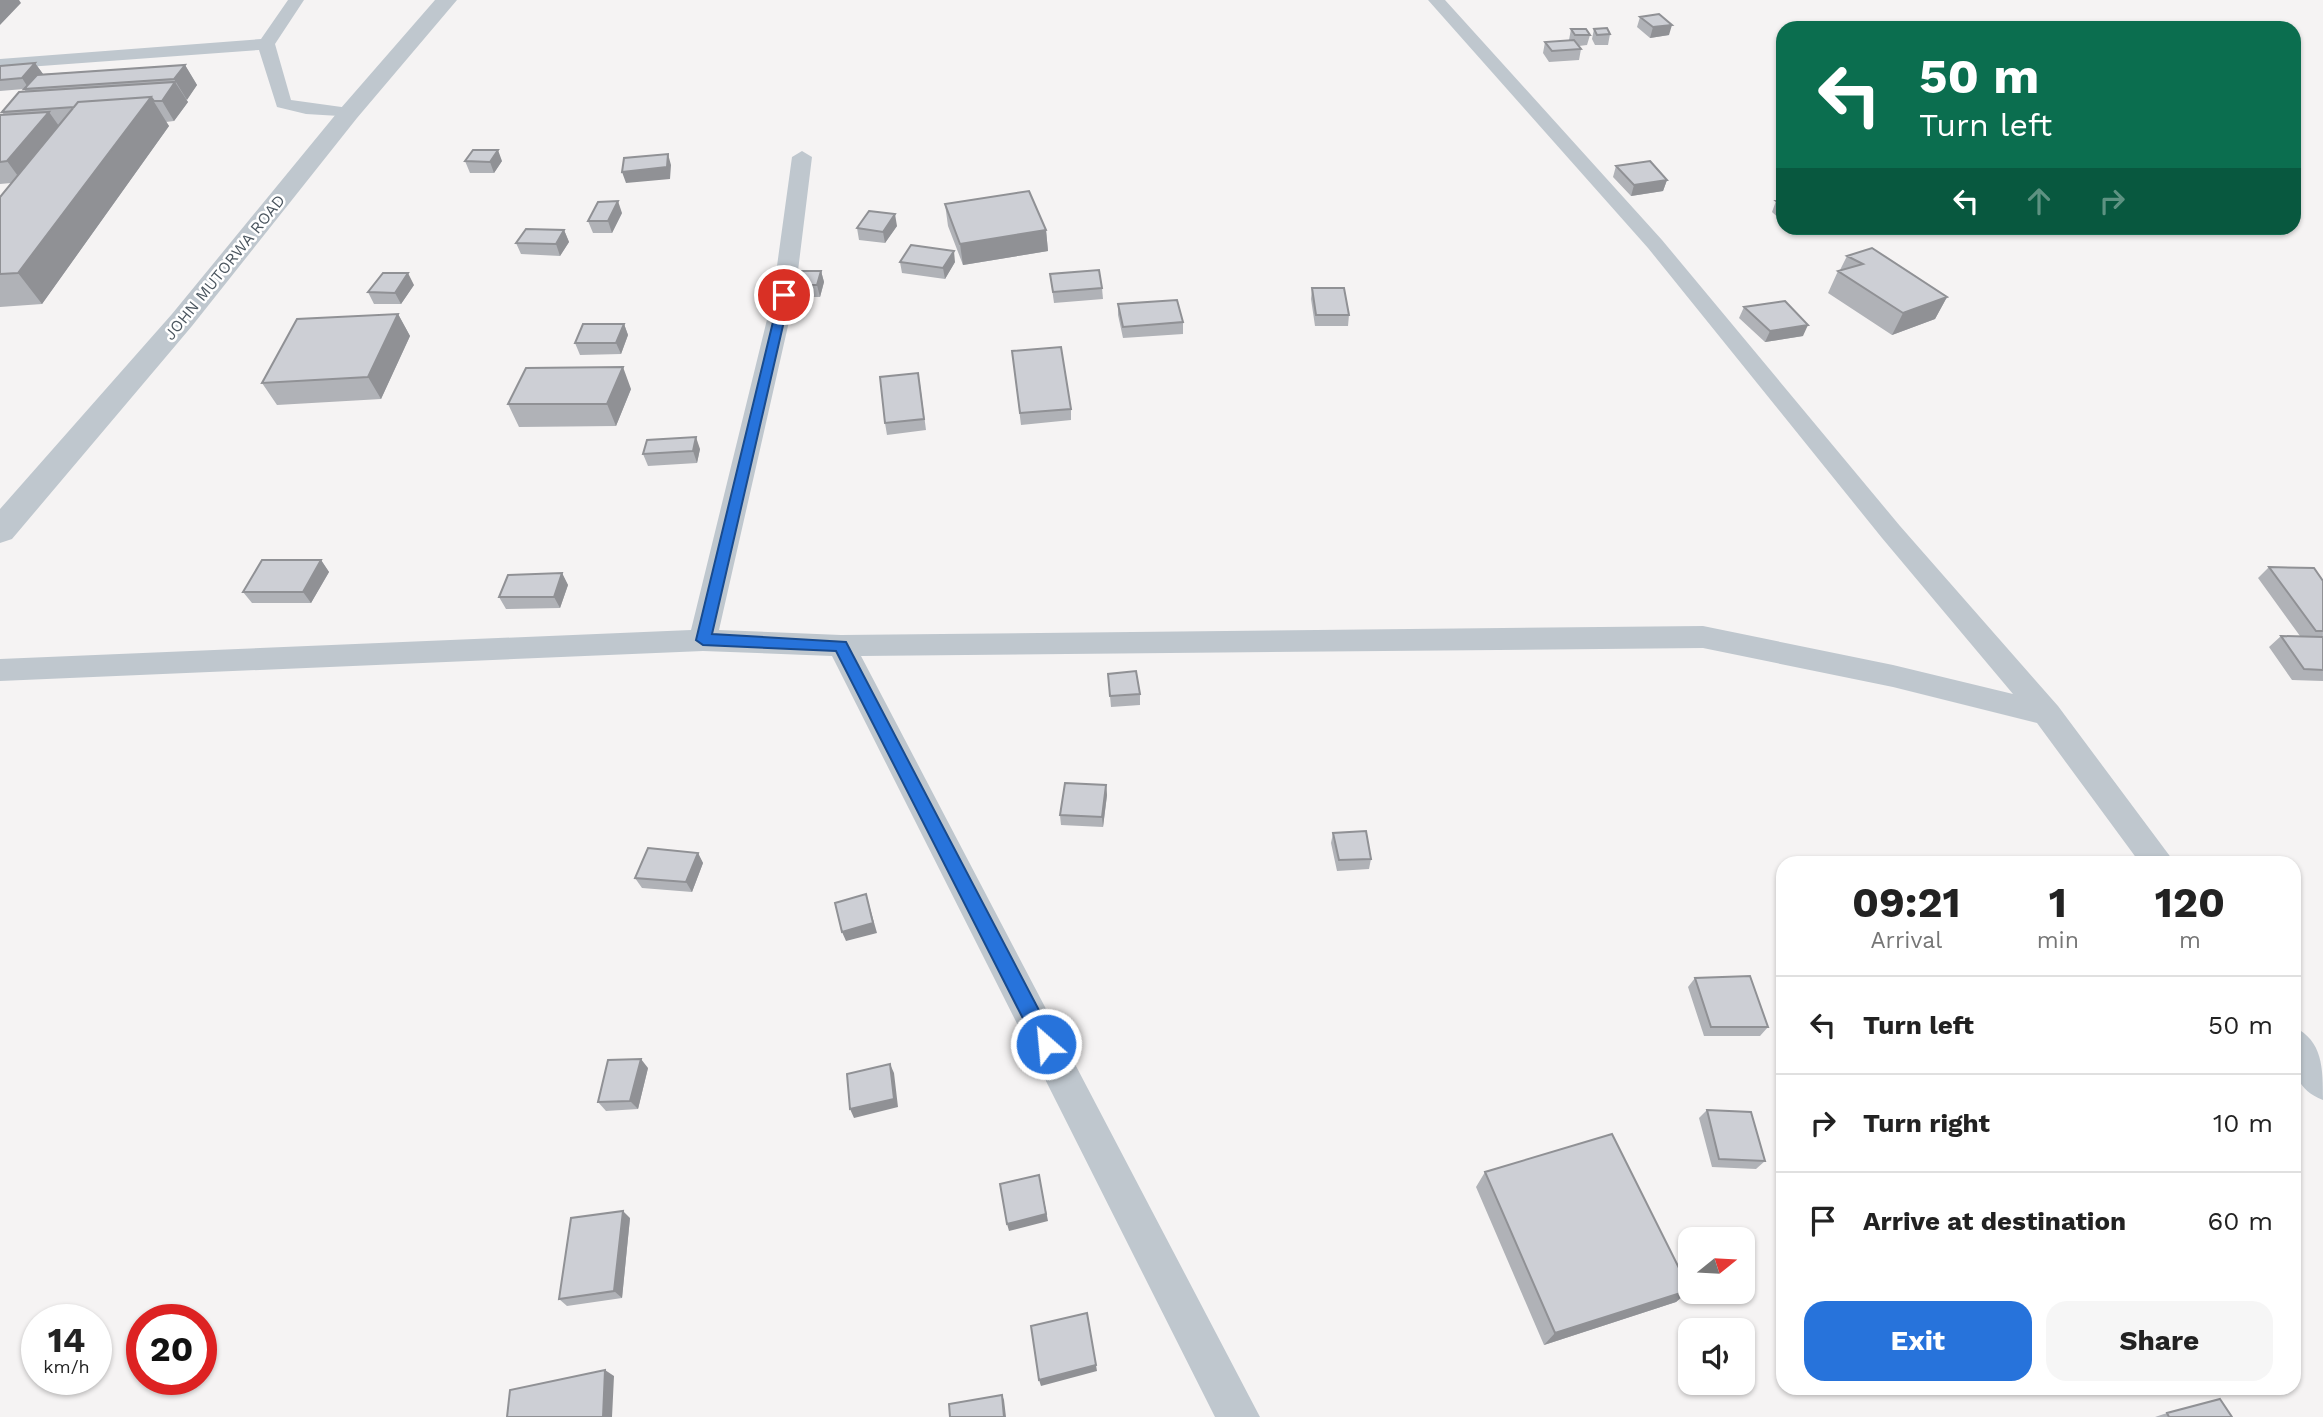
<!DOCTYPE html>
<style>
:root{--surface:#fff;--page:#f6f6f6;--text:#222;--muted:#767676;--line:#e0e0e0;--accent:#2773db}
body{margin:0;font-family:"Work Sans",sans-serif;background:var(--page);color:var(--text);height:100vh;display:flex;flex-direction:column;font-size:26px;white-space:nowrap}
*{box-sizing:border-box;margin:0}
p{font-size:23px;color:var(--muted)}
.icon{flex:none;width:38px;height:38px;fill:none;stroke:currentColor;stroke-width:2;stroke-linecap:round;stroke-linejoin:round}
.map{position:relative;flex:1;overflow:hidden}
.sheet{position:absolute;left:1776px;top:856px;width:525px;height:539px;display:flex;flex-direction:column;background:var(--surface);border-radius:21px;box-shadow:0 2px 5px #0004}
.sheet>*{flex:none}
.guide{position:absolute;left:1776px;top:21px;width:525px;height:214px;border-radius:21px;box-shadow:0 2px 5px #0004;background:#0b6e4f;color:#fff;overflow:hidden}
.needle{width:46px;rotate:72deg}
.tools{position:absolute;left:1678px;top:1227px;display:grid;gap:14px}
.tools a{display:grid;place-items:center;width:77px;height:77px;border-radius:14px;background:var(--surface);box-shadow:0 2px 5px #0004;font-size:35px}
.speed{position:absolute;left:21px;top:1304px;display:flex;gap:14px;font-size:35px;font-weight:700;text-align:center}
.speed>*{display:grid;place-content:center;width:91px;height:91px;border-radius:50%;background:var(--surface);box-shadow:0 2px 5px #0004;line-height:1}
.speed small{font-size:18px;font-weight:400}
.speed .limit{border:10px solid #d22;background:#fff;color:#111}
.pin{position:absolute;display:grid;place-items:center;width:60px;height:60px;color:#fff;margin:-30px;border:4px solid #fff;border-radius:50%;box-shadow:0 2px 7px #0007}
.me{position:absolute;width:77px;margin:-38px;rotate:333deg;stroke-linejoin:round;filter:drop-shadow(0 0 5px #0008)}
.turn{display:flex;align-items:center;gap:24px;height:147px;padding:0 28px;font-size:32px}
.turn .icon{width:91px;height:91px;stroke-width:2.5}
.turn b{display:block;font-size:49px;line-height:60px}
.lanes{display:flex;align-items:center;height:66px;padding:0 28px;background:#0003;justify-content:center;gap:35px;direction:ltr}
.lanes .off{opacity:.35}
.eta{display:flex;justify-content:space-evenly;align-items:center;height:119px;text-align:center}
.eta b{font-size:42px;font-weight:700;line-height:49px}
.primary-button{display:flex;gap:14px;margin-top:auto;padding:14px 28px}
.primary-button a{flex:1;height:80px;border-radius:21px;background:var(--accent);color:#fff;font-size:28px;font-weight:700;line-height:80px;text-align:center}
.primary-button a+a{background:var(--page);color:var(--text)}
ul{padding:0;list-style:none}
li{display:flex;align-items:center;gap:21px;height:98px;padding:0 28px;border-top:2px solid var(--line)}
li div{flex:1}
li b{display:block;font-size:26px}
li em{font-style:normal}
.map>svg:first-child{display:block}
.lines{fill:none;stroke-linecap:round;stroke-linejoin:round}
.service{fill:#bfc7ce;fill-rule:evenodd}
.tertiary{fill:#bfc7ce;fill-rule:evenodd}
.wall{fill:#b0b2b7}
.shaded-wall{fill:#909195}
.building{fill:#cdcfd5;stroke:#909195;stroke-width:2}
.route{fill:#2773db;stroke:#194b8e;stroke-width:2}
.labels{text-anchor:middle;stroke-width:5;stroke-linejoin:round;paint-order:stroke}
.far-street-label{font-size:16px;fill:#4b565f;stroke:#fff}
</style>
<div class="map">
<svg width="2323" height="1417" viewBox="0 0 2323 1417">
<rect width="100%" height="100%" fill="#f5f3f3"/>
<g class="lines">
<path class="service" d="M288 0H304L275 44 291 100 356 109 358 113 356 117 306 114 277 107 259 50 0 69V59L261 39Z
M1428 0H1445L1662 240 1900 526 2058 706 2175 863H2140L2037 723 1893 687 1703 648 861 656 1260 1417H1215L832 656 703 651 0 681V659L691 630 773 295 792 157 802 151 812 157 795 295 719 630 841 635 1703 626 1893 665 2013 694 1882 538 1648 248Z
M2294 1027C2323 1041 2323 1068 2323 1100 2288 1086 2294 1059 2294 1027Z"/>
<path class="tertiary" d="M435 0H457L357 118 192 326 12 539 0 543V509L172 314 341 108Z"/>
</g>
<path class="wall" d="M1640 17 1669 35 1650 38 1637 27Z
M1571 29 1590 35 1587 45 1579 46 1581 49 1579 60 1549 62 1543 53 1545 42 1569 40Z
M1594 29 1610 34 1608 45H1595L1592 39Z
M35 63 43 74 185 65 197 85 186 100 188 102 174 121 166 122 169 126 42 304 0 307V197L11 183 0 184V115H4L2 112 26 92 24 89 0 91V66Z
M465 161H502L494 173H470Z
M1616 166 1667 180 1663 191 1631 196 1613 177Z
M1776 201H1783V222L1772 212Z
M945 204 1046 230 1048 251 963 265 948 226Z
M622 213 612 233H593L588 221Z
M897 226 885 243 859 240 857 228Z
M564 230 569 242 560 256 521 254 516 243Z
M1847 256 1947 297 1935 319 1892 335 1828 293 1838 271 1840 270Z
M900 262H955L945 279 902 273Z
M821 271 824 282 820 297H793L790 285Z
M1050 274 1102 288 1103 299 1054 303Z
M414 285 401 304H374L368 292Z
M1312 288 1349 315 1348 326H1315L1311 299Z
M1118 304 1183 322V334L1123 338 1118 315Z
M1744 307 1803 336 1765 342 1739 318Z
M398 314 410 336 381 399 277 405 262 383Z
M624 324 628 335 621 354 580 355 575 343Z
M1012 351 1071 409V420L1021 425Z
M920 384 926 430 887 435 885 423Z
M631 389 616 426 519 427 508 404Z
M700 449 697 463 648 466 643 454Z
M321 560 329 572 311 603H252L243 592Z
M2269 567 2323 581V681L2292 680 2269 647 2281 636H2300L2258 578Z
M562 573 568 585 560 608 506 609 499 597Z
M1108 674 1140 694V705L1111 707Z
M1106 785 1107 795 1103 827 1061 825 1060 815Z
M1333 833 1371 859 1369 869 1337 871 1331 843Z
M698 853 703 863 692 892 642 888 635 878Z
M1695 978 1768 1027 1760 1036H1704L1688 987Z
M648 1068 638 1109 606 1111 598 1102Z
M1707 1110 1765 1161 1756 1169 1712 1167 1699 1118Z
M1485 1172 1690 1290 1676 1302 1544 1345 1476 1187Z
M630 1218 622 1298 567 1306 559 1299Z
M2167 1413 2232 1417H2155Z"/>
<path class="shaded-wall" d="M0 0H19L21 3 0 25Z
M1672 25 1669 35 1650 38 1653 27Z
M35 63 43 74 29 89 22 78Z
M185 65 197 85 187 100 174 79Z
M175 82 188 102 174 121 162 101Z
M151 97 169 126 42 304 18 273Z
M49 112 64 133 23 183 7 161Z
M498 150 502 161 494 173 490 162Z
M668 154 671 165 670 179 626 183 622 172Z
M1667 180 1663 191 1631 196 1634 185Z
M618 201 622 213 612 233 608 221Z
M895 214 897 226 885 243 883 232Z
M564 230 569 242 560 256 556 244Z
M1046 230 1048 251 963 265 960 244Z
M954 251 955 262 945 279 943 268Z
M821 271 824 282 820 297 817 285Z
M408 273 414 285 401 304 395 293Z
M1947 297 1935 319 1892 335 1903 313Z
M398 314 410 336 381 399 368 377Z
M624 324 628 335 621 354 616 343Z
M1808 325 1803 336 1765 342 1770 331Z
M623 367 631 389 616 426 607 404Z
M696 437 700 449 697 463 693 451Z
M321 560 329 572 311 603 303 592Z
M562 573 568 585 560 608 554 597Z
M1106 785 1107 795 1103 827 1102 817Z
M698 853 703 863 692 892 686 882Z
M866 894 877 933 846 941 842 932Z
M641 1059 648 1068 638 1109 630 1101Z
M890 1064 894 1073 898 1107 854 1118 850 1109Z
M1039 1175 1048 1221 1009 1231 1007 1224Z
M623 1211 630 1218 622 1298 614 1291Z
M1690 1290 1676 1302 1544 1345 1555 1333Z
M1087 1313 1097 1371 1041 1386 1039 1380Z
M605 1370 614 1376 612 1417H603Z
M1002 1395 1004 1400 1006 1417H1004Z"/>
<path class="building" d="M1659 14 1672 25 1653 27 1640 17Z
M1607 28 1610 34 1597 35 1594 29Z
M1571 29H1586L1590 35H1575Z
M1574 40 1581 49 1552 51 1545 42Z
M35 63 22 78 0 80V66Z
M185 65 174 79 24 89 37 75Z
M175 82 162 101H154L151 97 78 102 74 107 2 112 19 92Z
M151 97 18 273 0 274V197L78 102Z
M49 112 7 161 0 162V115Z
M473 150H498L490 162 465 161Z
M668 154 667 167 622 172 624 158Z
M1650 161 1667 180 1634 185 1616 166Z
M1029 191 1046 230 960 244 945 204Z
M618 201 608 221H588L598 202Z
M1776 201H1783V207Z
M869 211 895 214 883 232 857 228Z
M526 229 564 230 556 244 516 243Z
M911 245 954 251 943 268 900 262Z
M1872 248 1947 297 1903 313 1838 271 1863 264 1847 256Z
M1099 270 1102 288 1053 292 1050 274Z
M794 271H821L817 285H790Z
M383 273H408L395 293 368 292Z
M1312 288H1344L1349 315H1316Z
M1177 300 1183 322 1123 327 1118 304Z
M1785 301 1808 325 1770 331 1744 307Z
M398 314 368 377 262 383 297 319Z
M583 324H624L616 343H575Z
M1061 347 1071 409 1020 413 1012 351Z
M623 367 607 404H508L526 368Z
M918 373 924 419 885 423 880 377Z
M696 437 693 451 643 454 647 440Z
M262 560H321L303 592H243Z
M2269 567 2314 568 2323 581V631H2316Z
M562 573 554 597H499L508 575Z
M2281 636 2323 637V670L2304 669Z
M1136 671 1140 694 1110 696 1108 674Z
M1065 783 1106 785 1102 817 1060 815Z
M1366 831 1371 859 1339 860 1333 833Z
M648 848 698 853 686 882 635 878Z
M866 894 873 923 842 932 835 903Z
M1750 976 1768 1027H1711L1695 978Z
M641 1059 630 1101 598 1102 608 1060Z
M890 1064 894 1099 850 1109 847 1074Z
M1707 1110 1751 1112 1765 1161 1719 1159Z
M1612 1134 1690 1290 1555 1333 1485 1172Z
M1039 1175 1046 1214 1007 1224 1000 1184Z
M623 1211 614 1291 559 1299 571 1218Z
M1087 1313 1096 1365 1039 1380 1031 1326Z
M605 1370 603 1417H507L510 1390Z
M1002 1395 1004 1417H950L949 1404Z
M2220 1399 2232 1417H2169L2167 1413Z"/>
<path class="route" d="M780 293 790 295 712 634 846 642 1053 1037 1055 1044 1053 1050 1046 1053 1039 1050 836 651 703 645 696 640Z"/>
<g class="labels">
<g class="far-street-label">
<text transform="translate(224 267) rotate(-51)" y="6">JOHN MUTORWA ROAD</text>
</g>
</g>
</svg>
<div class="tools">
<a><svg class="needle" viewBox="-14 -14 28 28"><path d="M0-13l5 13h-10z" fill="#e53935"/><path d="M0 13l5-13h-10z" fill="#767676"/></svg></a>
<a><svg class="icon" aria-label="sound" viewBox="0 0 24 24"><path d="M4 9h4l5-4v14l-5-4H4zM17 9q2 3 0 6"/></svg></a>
</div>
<div class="speed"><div>14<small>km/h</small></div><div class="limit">20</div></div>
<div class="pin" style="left:784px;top:295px;background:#d93025"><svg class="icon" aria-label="arrive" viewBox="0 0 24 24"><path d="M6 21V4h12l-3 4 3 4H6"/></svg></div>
<svg class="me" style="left:1046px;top:1044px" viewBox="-20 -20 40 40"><circle r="17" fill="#2773db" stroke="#fff" stroke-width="3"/><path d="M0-11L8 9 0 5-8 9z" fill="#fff"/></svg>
<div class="guide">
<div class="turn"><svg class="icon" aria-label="left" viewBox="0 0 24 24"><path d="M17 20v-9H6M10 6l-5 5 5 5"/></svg><div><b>50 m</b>Turn left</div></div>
<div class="lanes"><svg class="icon" aria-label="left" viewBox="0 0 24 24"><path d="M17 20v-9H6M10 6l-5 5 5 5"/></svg><svg class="icon off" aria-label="ahead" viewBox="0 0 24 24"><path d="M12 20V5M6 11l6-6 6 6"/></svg><svg class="icon off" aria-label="right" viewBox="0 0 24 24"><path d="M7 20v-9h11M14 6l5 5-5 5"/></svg></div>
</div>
<section class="sheet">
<div class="eta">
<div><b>09:21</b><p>Arrival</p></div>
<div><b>1</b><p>min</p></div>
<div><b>120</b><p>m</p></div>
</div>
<ul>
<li><svg class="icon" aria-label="left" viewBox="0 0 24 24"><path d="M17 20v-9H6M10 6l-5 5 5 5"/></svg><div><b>Turn left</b></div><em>50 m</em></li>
<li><svg class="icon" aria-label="right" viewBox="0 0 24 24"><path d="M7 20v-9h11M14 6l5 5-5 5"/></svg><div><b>Turn right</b></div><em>10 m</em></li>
<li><svg class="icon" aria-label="arrive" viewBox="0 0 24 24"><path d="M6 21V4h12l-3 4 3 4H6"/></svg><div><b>Arrive at destination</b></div><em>60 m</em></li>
</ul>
<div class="primary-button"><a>Exit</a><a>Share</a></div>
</section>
</div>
